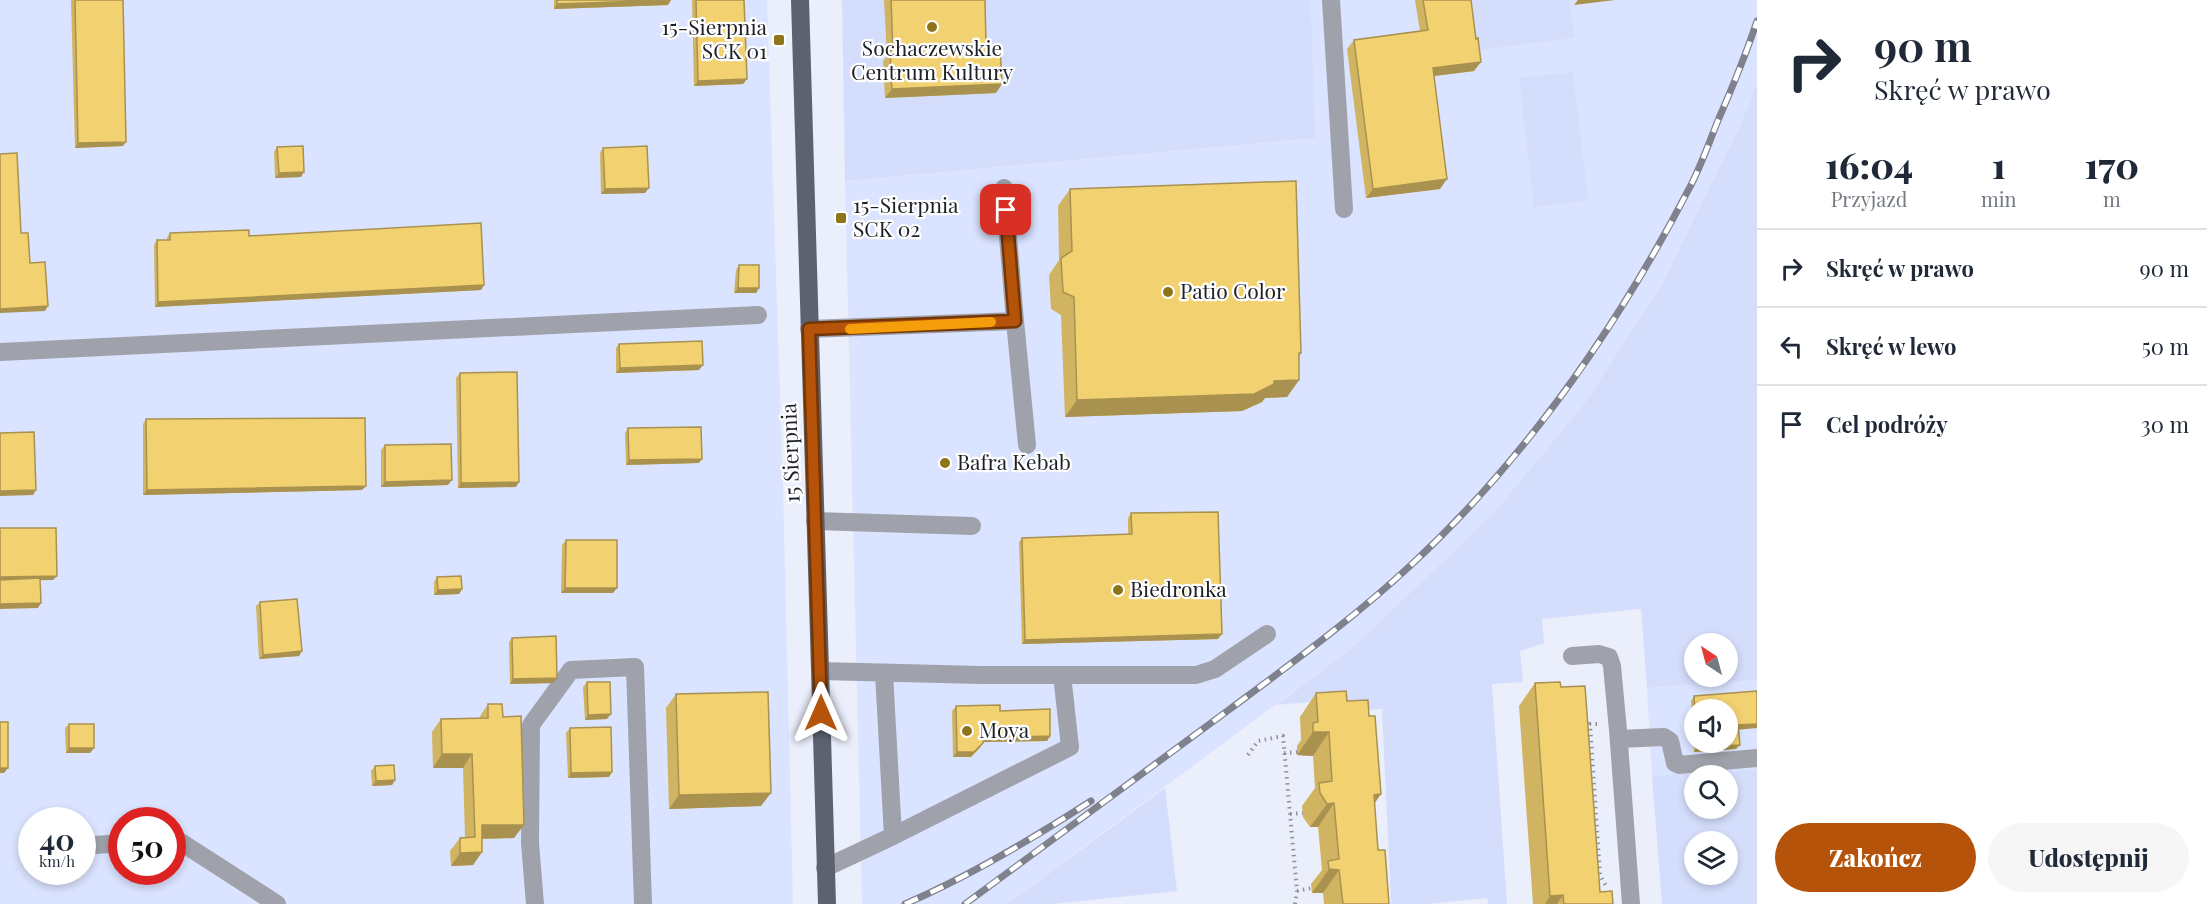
<!DOCTYPE html>
<html lang="pl">
<meta charset="utf-8">
<style>
:root{--surface:#fff;--page:#f6f6f7;--text:#1f2937;--muted:#747a83;--line:#e0e1e3;--accent:#b45309}
body{margin:0;font-family:"Playfair Display",serif;background:var(--page);color:var(--text);height:100vh;display:flex;flex-direction:column;font-size:22px;white-space:nowrap}
*{box-sizing:border-box;margin:0}
p{font-size:20px;color:var(--muted)}
.icon{flex:none;width:33px;height:33px;fill:none;stroke:currentColor;stroke-width:2;stroke-linecap:round;stroke-linejoin:round}
.map{position:relative;flex:1;overflow:hidden}
.panel{display:flex;flex-direction:column;background:var(--surface);width:450px}
.panel>*{flex:none}
.banner{background:#fff;color:var(--text);overflow:hidden}
.needle{width:39px;rotate:324deg}
.fabs{position:absolute;left:1684px;top:633px;display:grid;gap:12px}
.fabs a{display:grid;place-items:center;width:54px;height:54px;border-radius:50%;background:var(--surface);box-shadow:0 3px 9px #0003;font-size:30px}
.speed{position:absolute;left:18px;top:807px;display:flex;gap:12px;font-size:30px;font-weight:700;text-align:center}
.speed>*{display:grid;place-content:center;width:78px;height:78px;border-radius:50%;background:var(--surface);box-shadow:0 3px 9px #0003;line-height:1}
.speed small{font-size:15px;font-weight:400}
.speed .limit{border:9px solid #d22;background:#fff;color:#111}
.pin{position:absolute;display:grid;place-items:center;width:51px;height:51px;color:#fff;margin:-26px;border-radius:12px;box-shadow:0 3px 9px #0006}
.me{position:absolute;width:66px;margin:-33px;rotate:0deg;stroke-linejoin:round;filter:drop-shadow(0 0 4px #0008)}
.turn{display:flex;align-items:center;gap:21px;height:126px;padding:0 18px;font-size:27px}
.turn .icon{width:78px;height:78px;stroke-width:2.5}
.turn b{display:block;font-size:42px;line-height:51px}
.eta{display:flex;justify-content:space-evenly;align-items:center;height:102px;text-align:center}
.eta b{font-size:36px;font-weight:800;line-height:42px}
.primary-button{display:flex;gap:12px;margin-top:auto;padding:12px 18px}
.primary-button a{flex:1;height:69px;border-radius:36px;background:var(--accent);color:#fff;font-size:24px;font-weight:800;line-height:69px;text-align:center}
.primary-button a+a{background:var(--page);color:var(--text)}
ul{padding:0;list-style:none}
li{display:flex;align-items:center;gap:18px;height:78px;padding:0 18px;border-top:2px solid var(--line)}
li div{flex:1}
li b{display:block;font-size:22px}
li em{font-style:normal}
main{display:flex;flex:1;min-height:0}
.map>svg:first-child{display:block}
.built{fill:#dae3ff;fill-rule:evenodd}
.green{fill:#d4defc;fill-rule:evenodd}
.lines{fill:none;stroke-linecap:round;stroke-linejoin:round}
.path{stroke:#8e919c;stroke-width:4;stroke-dasharray:1.5 4.5;stroke-linecap:butt}
.minor{stroke:#9fa2aa;stroke-width:18}
.major{stroke:#5d6271;stroke-width:18}
.rail-casing{stroke:#7f828c;stroke-width:7}
.rail{stroke:#fff;stroke-width:4.5;stroke-dasharray:14;stroke-linecap:butt}
.wall{fill:#d0b461}
.shaded-wall{fill:#a9924f}
.building{fill:#f2d171;stroke:#a9924f;stroke-width:1.5}
.route-casing{stroke:#753606;stroke-width:15}
.route{stroke:#b45309;stroke-width:10}
.slow{stroke:#f59e0b;stroke-width:10}
.poi-dot{fill:#8f751a;stroke:#fff;stroke-width:2}
.labels{text-anchor:middle;stroke-width:4.5;stroke-linejoin:round;paint-order:stroke}
.poi-label{font-size:21px;fill:#1e2027;stroke:#fff;text-anchor:start}
.street-label{font-size:21px;fill:#1e2027;stroke:#fff}
</style>
<main>
<div class="map">
<svg width="1757" height="904" viewBox="0 0 1757 904">
<rect width="100%" height="100%" fill="#ebeffc"/>
<path class="built" d="M0 0H767L783 489 793 904H0ZM32 820H82V872H32ZM122 820H172V872H122Z
M1311 0H1757V83L1742 121 1660 288 1584 404 1493 514 1353 647 1007 904H862L845 181 1315 138Z
M1757 680V769L1652 776 1647 688ZM1695 710H1728V742H1695Z"/>
<path class="green" d="M842 0H1311L1315 138 845 181Z
M1470 0H1569L1574 38 1476 50Z
M1573 72 1588 200 1534 207 1519 78Z
M1757 83V680L1647 688 1641 609 1542 619 1544 643 1520 651 1523 682 1492 684 1507 904H1488L1487 898 1428 904H1391L1382 709 1345 711 1342 699 1276 705 1353 647 1493 514 1584 404 1660 288 1742 121ZM1695 644H1728V676H1695Z
M1757 769V904H1662L1652 776ZM1695 776H1728V808H1695ZM1695 842H1728V874H1695Z
M1165 788 1177 891 1053 904H1007Z"/>
<g class="lines">
<path class="path" d="M1597 724H1590L1600 875 1607 888
M1284 753 1297 752
M1248 755 1258 741 1283 736 1297 891 1295 904
M1290 814 1303 813
M1297 891 1312 888"/>
<path class="minor" d="M1331 0 1344 209
M1004 188 1015 321
M809 329 1015 321 1027 445
M0 352 758 315
M815 521 972 526
M1572 656 1599 654 1609 657 1612 666 1618 730 1631 904
M821 671 980 675H1196L1215 669 1267 634
M1619 739 1664 737 1670 741 1675 763 1679 765 1757 758
M893 836 1070 747 1062 675
M172 839H176L277 904
M82 846 122 843
M825 868 893 836 884 673
M535 904 530 843 531 725 571 670 635 667 643 904"/>
<path class="major" d="M800 0 827 904"/>
<defs>
<path id="rail" d="M905 904C970 876 1032 839 1091 801
M965 904C1053 839 1142 774 1230 709 1292 663 1354 618 1411 565 1528 457 1618 326 1691 185 1702 163 1710 140 1719 118 1733 86 1746 54 1757 21"/>
</defs>
<use href="#rail" class="rail-casing"/>
<use href="#rail" class="rail"/>
</g>
<path class="wall" d="M71 0H123V146L75 148Z
M554 0H671L668 5 554 9Z
M692 0H744L747 79 743 84 694 86Z
M884 0H985L986 46 996 93 885 98 883 61 887 56Z
M1415 0H1471L1474 71 1434 76 1440 189 1366 198 1347 49 1354 40 1420 31Z
M277 147 301 177 275 178 274 152Z
M603 148 645 193 601 194 600 153Z
M1070 189 1301 353 1299 357V380L1287 397 1265 398 1262 402 1242 411 1065 417 1061 315 1051 309 1049 275 1059 260 1058 206Z
M170 233 249 236 484 285 481 290 155 307 154 245 157 240H167V238Z
M739 265 759 288 756 293H734L736 270Z
M619 344 699 370 616 373V348Z
M460 373 516 487 458 488 456 378Z
M146 419 362 490 143 495V424Z
M628 428 699 463 626 465 625 433Z
M385 445 448 485 381 487V450Z
M1131 513 1218 639 1022 644 1019 542 1022 538 1128 534V518Z
M566 540 613 593H561L562 545Z
M437 577 462 589 459 594 434 595V582Z
M260 602 302 651 299 656 259 659 256 606Z
M512 638 553 683 510 684 509 642Z
M587 682 607 719 585 720 583 687Z
M1535 683 1600 892 1613 904H1533L1519 706Z
M1316 693 1347 701 1369 716 1381 794 1374 803 1378 850 1389 904H1324L1323 893H1312L1311 884 1322 870 1318 827H1310L1303 817 1302 806 1315 788 1313 756 1297 755V746L1301 740 1300 717Z
M676 694 761 806 669 809 666 708Z
M1694 696 1739 729 1736 749 1694 752 1693 730 1695 727V742H1728L1695 710V723H1692L1691 701Z
M488 704 503 717 514 838 482 839V852L473 865 451 866 450 851 460 838 465 837 463 768H433L432 732 441 719 479 718Z
M956 706 1000 711 1050 736 1047 741 983 742 980 748 971 757H953L952 711Z
M69 724 94 748 90 753H66L65 728Z
M570 728 612 772 609 777 568 778 566 733Z
M375 766 395 780 392 785 372 786 371 771Z"/>
<path class="shaded-wall" d="M671 0 668 5 554 9 557 4Z
M1578 0H1615L1574 5Z
M1481 62 1474 71 1426 77 1433 68Z
M747 79 743 84 694 86 698 81Z
M1002 84 996 93 885 98 892 89Z
M126 142 123 146 75 148 78 143Z
M304 172 301 177 275 178 279 173Z
M1447 179 1440 189 1366 198 1373 189Z
M649 188 645 193 601 194 605 189Z
M484 285 481 290 155 307 158 302Z
M738 288H759L756 293H734Z
M48 306 45 311 0 313V309Z
M703 365 699 370 616 373 620 368Z
M1299 380 1287 397 1265 398 1262 402 1242 411 1065 417 1077 400 1274 381Z
M702 459 699 463 626 465 629 460Z
M452 480 448 485 381 487 385 482Z
M519 482 516 487 458 488 461 483Z
M366 486 362 490 143 495 147 490Z
M36 490 33 495 0 496V491Z
M57 576 53 580 0 581V577Z
M565 588H617L613 593H561Z
M462 589 459 594 434 595 438 590Z
M41 603 38 608 0 609V604Z
M1222 634 1218 639 1022 644 1025 640Z
M302 651 299 656 259 659 263 655Z
M557 678 553 683 510 684 513 679Z
M611 714 607 719 585 720 588 715Z
M1757 724V728L1735 730 1738 725Z
M1313 732H1329L1313 756 1297 755Z
M1050 736 1047 741 980 742 983 738Z
M983 743 971 757H953L957 752Z
M1740 745 1736 749 1694 752 1697 747Z
M69 748H94L90 753H66Z
M442 754H472L463 768H433Z
M0 768H8L4 773H0Z
M612 772 609 777 568 778 571 773Z
M395 780 392 785 372 786 376 781Z
M771 793 761 806 669 809 679 795Z
M1381 794 1365 817 1374 795Z
M1334 803 1318 827H1310L1327 804Z
M482 825H524L514 838 473 839Z
M482 852 473 865 451 866 460 853Z
M1329 869 1339 870 1323 893H1312Z
M1563 895 1557 904H1545L1550 896Z"/>
<path class="building" d="M75 0H123L126 142 78 143Z
M557 0H671L557 4Z
M696 0H744L747 79 698 81Z
M891 0H985L986 46H1000L1002 84 892 89 890 51H893Z
M1423 0H1471L1476 39 1478 38 1481 62 1433 68 1447 179 1373 189 1354 40 1428 30Z
M303 146 304 172 279 173 277 147Z
M647 146 649 188 605 189 603 148Z
M17 153 21 233H28L30 263 45 262 48 306 0 309V154Z
M1296 181 1301 353H1299V380L1274 381V384L1254 394 1077 400 1074 297 1063 292 1061 258 1072 251 1070 189Z
M481 223 484 285 158 302 157 240H170V233L249 230V236Z
M739 265H759V288H738Z
M702 341 703 365 620 368 619 344Z
M517 372 519 482 461 483 460 373Z
M365 418 366 486 147 490 146 419Z
M701 427 702 459 629 460 628 428Z
M34 432 36 490 0 491V433Z
M451 444 452 480 385 482V445Z
M1218 512 1222 634 1025 640 1022 538 1132 534 1131 513Z
M0 528H56L57 576 0 577Z
M566 540H617V588H565Z
M461 576 462 589 438 590 437 577Z
M40 578 41 603 0 604V580Z
M297 599 302 651 263 655 260 602Z
M556 636 557 678 513 679 512 638Z
M587 682H610L611 714 588 715Z
M1560 682 1561 687 1585 686 1600 892 1612 891 1613 904H1564L1563 895 1550 896 1535 683Z
M1346 691 1347 701 1368 700 1369 716H1375L1381 794 1374 795 1378 850H1385L1389 904H1343L1339 870 1329 869 1328 861 1339 859 1334 803 1327 804 1320 793 1319 783 1332 781 1329 732H1313V723L1318 722 1316 693Z
M1757 691V724L1738 725 1740 745 1697 747V742H1728V710H1695L1694 696Z
M768 692 771 793 679 795 676 694Z
M488 704H502L503 717 521 716 524 825H482V852L460 853V838L475 837 472 754H442L441 719 488 718Z
M1000 705V711L1050 709V736L983 738V743L974 752H957L956 706Z
M0 722H8V768H0Z
M69 724H94V748H69Z
M611 727 612 772 571 773 570 728Z
M394 765 395 780 376 781 375 766Z"/>
<g class="lines">
<defs>
<path id="route" d="M821 713 809 329 1015 321 1006 210"/>
</defs>
<use href="#route" class="route-casing"/>
<use href="#route" class="route"/>
<path class="slow" d="M850 329 991 322"/>
</g>
<g class="poi-dot">
<circle cx="932" cy="27" r="6"/>
<rect x="773" y="34" width="12" height="12" rx="3"/>
<rect x="835" y="212" width="12" height="12" rx="3"/>
<circle cx="1168" cy="292" r="6"/>
<circle cx="945" cy="463" r="6"/>
<circle cx="1118" cy="590" r="6"/>
<circle cx="967" cy="731" r="6"/>
</g>
<g class="labels">
<g class="poi-label">
<text x="767" y="35" text-anchor="end">15-Sierpnia<tspan x="767" dy="24">SCK 01</tspan></text>
<text x="932" y="56" text-anchor="middle">Sochaczewskie<tspan x="932" dy="24">Centrum Kultury</tspan></text>
<text x="853" y="213">15-Sierpnia<tspan x="853" dy="24">SCK 02</tspan></text>
<text x="1180" y="299">Patio Color</text>
<text x="957" y="470">Bafra Kebab</text>
<text x="1130" y="597">Biedronka</text>
<text x="979" y="738">Moya</text>
</g>
<g class="street-label">
<text transform="translate(791 453) rotate(-92)" y="7">15 Sierpnia</text>
</g>
</g>
</svg>
<div class="fabs">
<a><svg class="needle" viewBox="-14 -14 28 28"><path d="M0-13l5 13h-10z" fill="#e53935"/><path d="M0 13l5-13h-10z" fill="#747a83"/></svg></a>
<a><svg class="icon" aria-label="sound" viewBox="0 0 24 24"><path d="M4 9h4l5-4v14l-5-4H4zM17 9q2 3 0 6"/></svg></a>
<a><svg class="icon" aria-label="search" viewBox="0 0 24 24"><circle cx="10" cy="10" r="6"/><path d="M15 15l6 6"/></svg></a>
<a><svg class="icon" aria-label="layers" viewBox="0 0 24 24"><path d="M12 4l9 5-9 5-9-5zM3 14l9 5 9-5"/></svg></a>
</div>
<div class="speed"><div>40<small>km/h</small></div><div class="limit">50</div></div>
<div class="pin" style="left:1006px;top:210px;background:#d93025"><svg class="icon" aria-label="arrive" viewBox="0 0 24 24"><path d="M6 21V4h12l-3 4 3 4H6"/></svg></div>
<svg class="me" style="left:821px;top:713px" viewBox="-20 -20 40 40"><path d="M0-17L14 15 0 8-14 15z" fill="#b45309" stroke="#fff" stroke-width="4"/></svg>
</div>
<section class="panel">
<div class="banner">
<div class="turn"><svg class="icon" aria-label="right" viewBox="0 0 24 24"><path d="M7 20v-9h11M14 6l5 5-5 5"/></svg><div><b>90 m</b>Skręć w prawo</div></div>
</div>
<div class="eta">
<div><b>16:04</b><p>Przyjazd</p></div>
<div><b>1</b><p>min</p></div>
<div><b>170</b><p>m</p></div>
</div>
<ul>
<li><svg class="icon" aria-label="right" viewBox="0 0 24 24"><path d="M7 20v-9h11M14 6l5 5-5 5"/></svg><div><b>Skręć w prawo</b></div><em>90 m</em></li>
<li><svg class="icon" aria-label="left" viewBox="0 0 24 24"><path d="M17 20v-9H6M10 6l-5 5 5 5"/></svg><div><b>Skręć w lewo</b></div><em>50 m</em></li>
<li><svg class="icon" aria-label="arrive" viewBox="0 0 24 24"><path d="M6 21V4h12l-3 4 3 4H6"/></svg><div><b>Cel podróży</b></div><em>30 m</em></li>
</ul>
<div class="primary-button"><a>Zakończ</a><a>Udostępnij</a></div>
</section>
</main>
